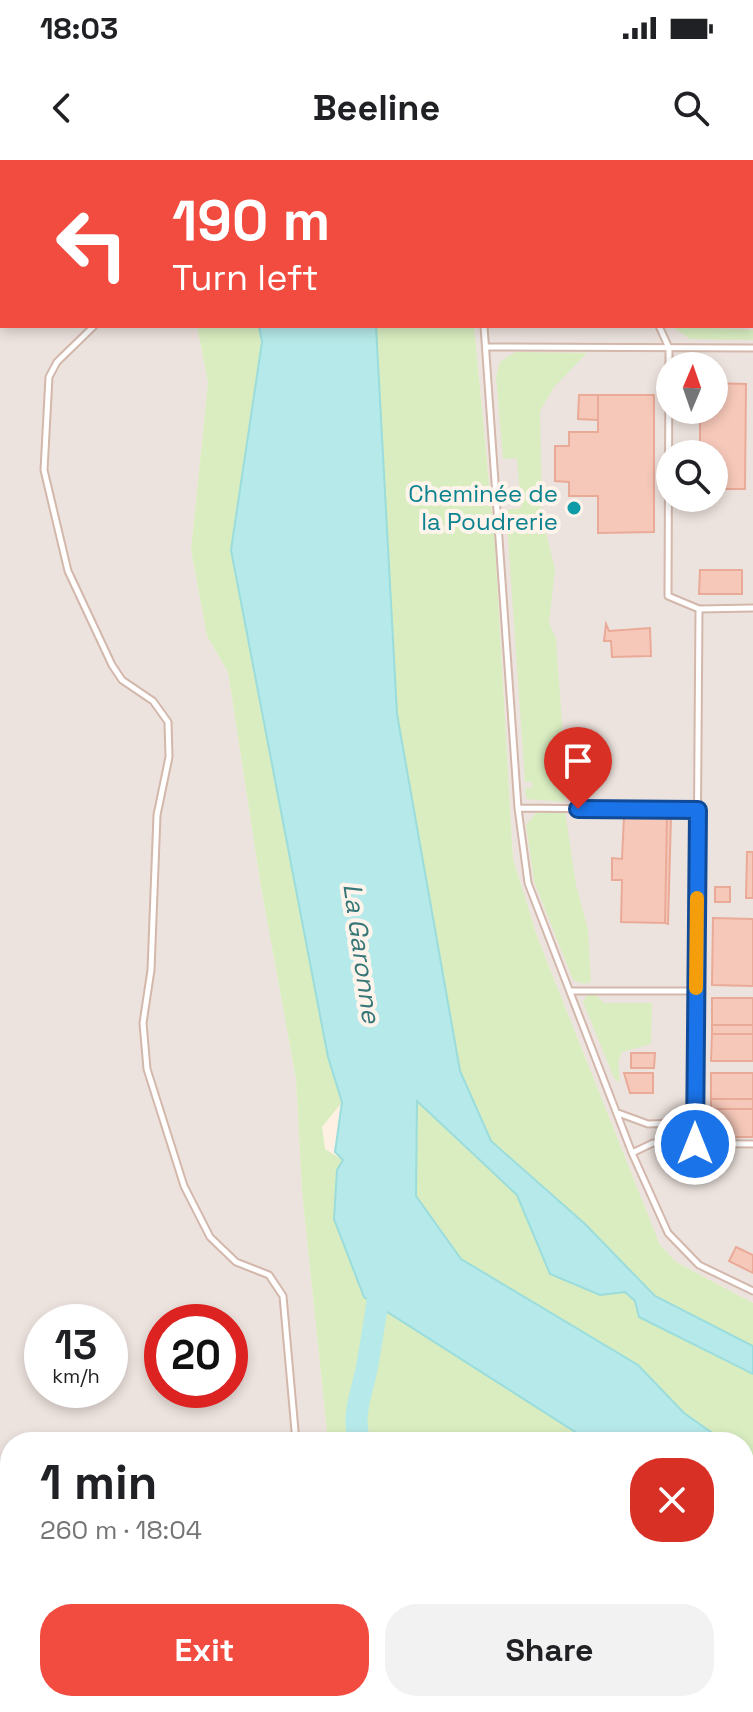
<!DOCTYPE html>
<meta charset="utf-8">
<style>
:root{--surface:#fff;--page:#f2f2f2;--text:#202124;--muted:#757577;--accent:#f24b3f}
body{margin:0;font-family:"Space Grotesk",sans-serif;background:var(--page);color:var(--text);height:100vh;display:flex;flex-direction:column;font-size:30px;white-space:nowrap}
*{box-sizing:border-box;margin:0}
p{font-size:26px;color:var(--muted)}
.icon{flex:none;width:44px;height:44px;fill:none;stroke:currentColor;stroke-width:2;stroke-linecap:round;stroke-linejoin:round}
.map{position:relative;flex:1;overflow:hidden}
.drawer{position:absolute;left:0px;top:1272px;width:754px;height:280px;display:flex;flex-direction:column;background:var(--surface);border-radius:32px 32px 0 0;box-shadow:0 4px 12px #0003}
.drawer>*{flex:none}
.guide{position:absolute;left:0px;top:0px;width:754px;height:168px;box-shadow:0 4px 12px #0003;background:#f24b3f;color:#fff;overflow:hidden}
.needle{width:52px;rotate:2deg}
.tools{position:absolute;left:656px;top:192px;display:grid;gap:16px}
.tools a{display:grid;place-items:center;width:72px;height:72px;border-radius:50%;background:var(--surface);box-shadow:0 4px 12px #0003;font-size:40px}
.speed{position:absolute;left:24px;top:1144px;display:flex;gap:16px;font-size:40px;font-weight:700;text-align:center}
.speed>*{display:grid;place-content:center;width:104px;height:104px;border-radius:50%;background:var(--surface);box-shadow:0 4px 12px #0003;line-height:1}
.speed small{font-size:20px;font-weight:400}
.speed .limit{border:12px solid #d22;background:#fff;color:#111}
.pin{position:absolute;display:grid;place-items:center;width:68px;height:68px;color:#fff;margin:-82px -34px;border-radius:50% 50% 50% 0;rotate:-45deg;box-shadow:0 0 8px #0007}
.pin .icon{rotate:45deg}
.me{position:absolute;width:88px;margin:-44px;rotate:0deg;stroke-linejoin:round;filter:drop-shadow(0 0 6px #0008)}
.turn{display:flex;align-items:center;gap:28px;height:168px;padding:0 40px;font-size:36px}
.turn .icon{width:104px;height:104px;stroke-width:2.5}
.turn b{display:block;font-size:56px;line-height:68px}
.round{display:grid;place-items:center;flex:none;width:84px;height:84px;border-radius:32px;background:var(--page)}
.head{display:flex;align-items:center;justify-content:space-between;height:136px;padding:0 40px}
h1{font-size:48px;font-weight:700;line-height:60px}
.action{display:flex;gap:16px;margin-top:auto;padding:16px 40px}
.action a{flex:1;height:92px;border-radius:32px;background:var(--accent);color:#fff;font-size:32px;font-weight:700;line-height:92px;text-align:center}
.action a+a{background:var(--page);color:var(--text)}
.status{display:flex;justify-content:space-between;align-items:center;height:56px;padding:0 40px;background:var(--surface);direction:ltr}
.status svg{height:22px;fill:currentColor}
header{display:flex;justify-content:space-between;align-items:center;height:104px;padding:0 40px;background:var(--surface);font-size:36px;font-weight:700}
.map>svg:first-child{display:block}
.industrial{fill:#ede3de;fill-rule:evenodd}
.green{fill:#d9edc1}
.water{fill:#b6e9e9;stroke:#9bdcdc;stroke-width:2}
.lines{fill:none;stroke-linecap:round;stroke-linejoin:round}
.river{stroke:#b6e9e9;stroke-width:22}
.building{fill:#f6c8b9;stroke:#eaaa98;stroke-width:2}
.lane-casing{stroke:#d3b7ab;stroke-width:9}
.path{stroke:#dbaa9c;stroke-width:2;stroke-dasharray:2 6;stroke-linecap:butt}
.lane{stroke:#fff;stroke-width:5}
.route-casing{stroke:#114b97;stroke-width:20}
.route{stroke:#1a73e8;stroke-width:14}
.slow{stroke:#f59e0b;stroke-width:14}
.culture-dot{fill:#0f9aa8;stroke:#fff4eb;stroke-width:3}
.labels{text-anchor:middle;stroke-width:8;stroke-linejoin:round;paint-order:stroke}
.culture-label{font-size:24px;fill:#0d838f;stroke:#fff4eb;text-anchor:end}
.water-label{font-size:26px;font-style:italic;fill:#377778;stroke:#fff4eb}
</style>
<div class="status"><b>18:03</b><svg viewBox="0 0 49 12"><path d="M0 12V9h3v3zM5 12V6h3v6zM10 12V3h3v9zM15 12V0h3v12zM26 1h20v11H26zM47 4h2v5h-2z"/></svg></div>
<header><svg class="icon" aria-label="back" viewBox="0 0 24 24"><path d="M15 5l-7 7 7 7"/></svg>Beeline<svg class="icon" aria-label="search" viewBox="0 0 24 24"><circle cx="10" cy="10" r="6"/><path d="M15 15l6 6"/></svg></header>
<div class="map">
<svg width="753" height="1552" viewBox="0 0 753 1552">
<rect width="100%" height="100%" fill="#fef0e3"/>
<path class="industrial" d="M0 0H166L2 2V166H197L208 223 191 390 207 476 228 512 261 727 296 919 302 1031 328 1282H10V1542H345L344 1552H0ZM42 1162H110V1230H42ZM162 1162H230V1230H162Z
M455 0H753V1143L676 1102 660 1085 538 779 513 699 495 385 474 166H752V2ZM670 206H714V250H670ZM670 294H714V338H670Z"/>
<path class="green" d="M197 166H259L328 897 342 942 322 967 325 989 343 1000 364 1137 591 1282H328L302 1031 296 919 261 727 228 512 207 476 191 390 208 223Z
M376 166H474L495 385 513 699 538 779 660 1085 676 1102 753 1143V1186L655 1136 585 1064 491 981 460 911 397 554Z
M671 166 753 170V180L690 179Z
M515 192 587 193 554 227 540 251 542 357 555 409 549 463 556 479 567 633 564 642 526 639 525 628H532V622H525L506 350 521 348 517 298 503 299 496 217 500 202Z
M538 651H565L576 725 588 770 591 822 584 824 573 820 534 721 526 665Z
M587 835H596L604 843H652L651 884 622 892 618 902 620 923 614 918 583 842Z
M417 941 517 1035 550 1114 600 1135 625 1132 635 1141 639 1157 753 1214V1301L744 1295V1282H725L684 1253 638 1205 461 1099 416 1036Z
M744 1380 753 1386V1552H344L345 1542H744Z
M0 1433 10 1446V1542H81L89 1552H0Z"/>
<path class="water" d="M259 166H376L397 554 460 911 491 981 585 1064 655 1136 753 1186V1214L639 1157 635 1141 625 1132 600 1135 550 1114 517 1035 417 941 416 1036 461 1099 638 1205 684 1253 725 1282H591L364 1137 334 1059 337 1010 343 1000 335 992 342 942 328 897 231 390 262 182Z
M744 1295 753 1301V1386L744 1380Z"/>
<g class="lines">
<path class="river" d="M360 1282C350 1254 364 1229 368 1201 373 1173 377 1146 381 1118
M376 1552 379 1542"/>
</g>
<path class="building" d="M714 223 746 224 745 329H714V294H700V250H714Z
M579 235H598V260L578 259Z
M598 235H654V372L598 373V336H569V322L555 321V286H569V272H598Z
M700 410H742V434H699Z
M606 464 609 471 650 468 651 496 612 497 611 481H604Z
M624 656 667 657 665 763 621 762 622 720H612V698L622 699Z
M667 657H671L668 764 665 763Z
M747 692H753V738H746Z
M715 727H730V742H715Z
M713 758 753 759V826L712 825Z
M712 838H753V865H712Z
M712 865H753V874H712Z
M712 874H753V901H711Z
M631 893H655L654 908H631Z
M624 913H653V933H630Z
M711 913H753V939H711Z
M711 939H753V949H711Z
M711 949H753V977H711Z
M736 1087 753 1095V1113L729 1101Z"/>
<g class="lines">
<defs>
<path id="lane" d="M123 0V2
M466 0V2
M627 0 628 2
M94 166 57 202 49 217 44 310 68 411 112 505 122 520 153 541 168 562 169 597 157 655 151 810 143 863 147 909 184 1026 210 1077 236 1102 269 1115 283 1136 296 1282
M484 166 518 648 528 723 632 993 668 1073 699 1105 753 1131
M659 166 669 188 668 436 699 449
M486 187 753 188
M518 648 697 650
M570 831H696
M618 953 648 964 680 963 696 948
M695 984 699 449 753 448
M632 993 653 983 753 984
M0 1310 10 1321
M128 1542 134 1552
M276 1542 278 1552
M288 1542 289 1552
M439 1542 446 1552"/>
</defs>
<use href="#lane" class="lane-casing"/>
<path class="path" d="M0 1401 10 1412
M110 1542 116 1552
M709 1552V1542"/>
<use href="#lane" class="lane"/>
</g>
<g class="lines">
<defs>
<path id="route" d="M578 649 698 650 695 984"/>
</defs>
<use href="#route" class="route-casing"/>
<use href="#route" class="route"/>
<path class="slow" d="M696 828 697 738"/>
</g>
<circle class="culture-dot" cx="574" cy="348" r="8"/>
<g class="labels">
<g class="culture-label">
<text x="558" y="342">Cheminée de<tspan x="558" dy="28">la Poudrerie</tspan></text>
</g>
<g class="water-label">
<text transform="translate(362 793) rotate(82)" y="9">La Garonne</text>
</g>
</g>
</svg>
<div class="tools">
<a><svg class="needle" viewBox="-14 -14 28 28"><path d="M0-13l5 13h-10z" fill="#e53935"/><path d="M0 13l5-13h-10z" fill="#757577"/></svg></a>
<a><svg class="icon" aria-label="search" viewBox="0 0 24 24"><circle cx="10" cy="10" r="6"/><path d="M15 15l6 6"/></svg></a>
</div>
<div class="speed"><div>13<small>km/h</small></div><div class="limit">20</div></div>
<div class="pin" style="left:578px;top:649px;background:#d93025"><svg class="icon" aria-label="arrive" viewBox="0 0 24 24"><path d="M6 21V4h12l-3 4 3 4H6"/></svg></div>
<svg class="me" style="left:695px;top:984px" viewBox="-20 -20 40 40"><circle r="17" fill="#1a73e8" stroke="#fff" stroke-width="3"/><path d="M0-11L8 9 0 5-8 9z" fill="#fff"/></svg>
<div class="guide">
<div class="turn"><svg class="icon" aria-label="left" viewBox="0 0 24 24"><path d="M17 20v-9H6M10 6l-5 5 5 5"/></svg><div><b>190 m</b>Turn left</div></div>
</div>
<section class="drawer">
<div class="head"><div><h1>1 min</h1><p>260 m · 18:04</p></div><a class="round" style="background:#d93025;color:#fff"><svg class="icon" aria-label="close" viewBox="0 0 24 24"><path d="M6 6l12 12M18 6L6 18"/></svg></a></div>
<div class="action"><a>Exit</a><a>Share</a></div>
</section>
</div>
